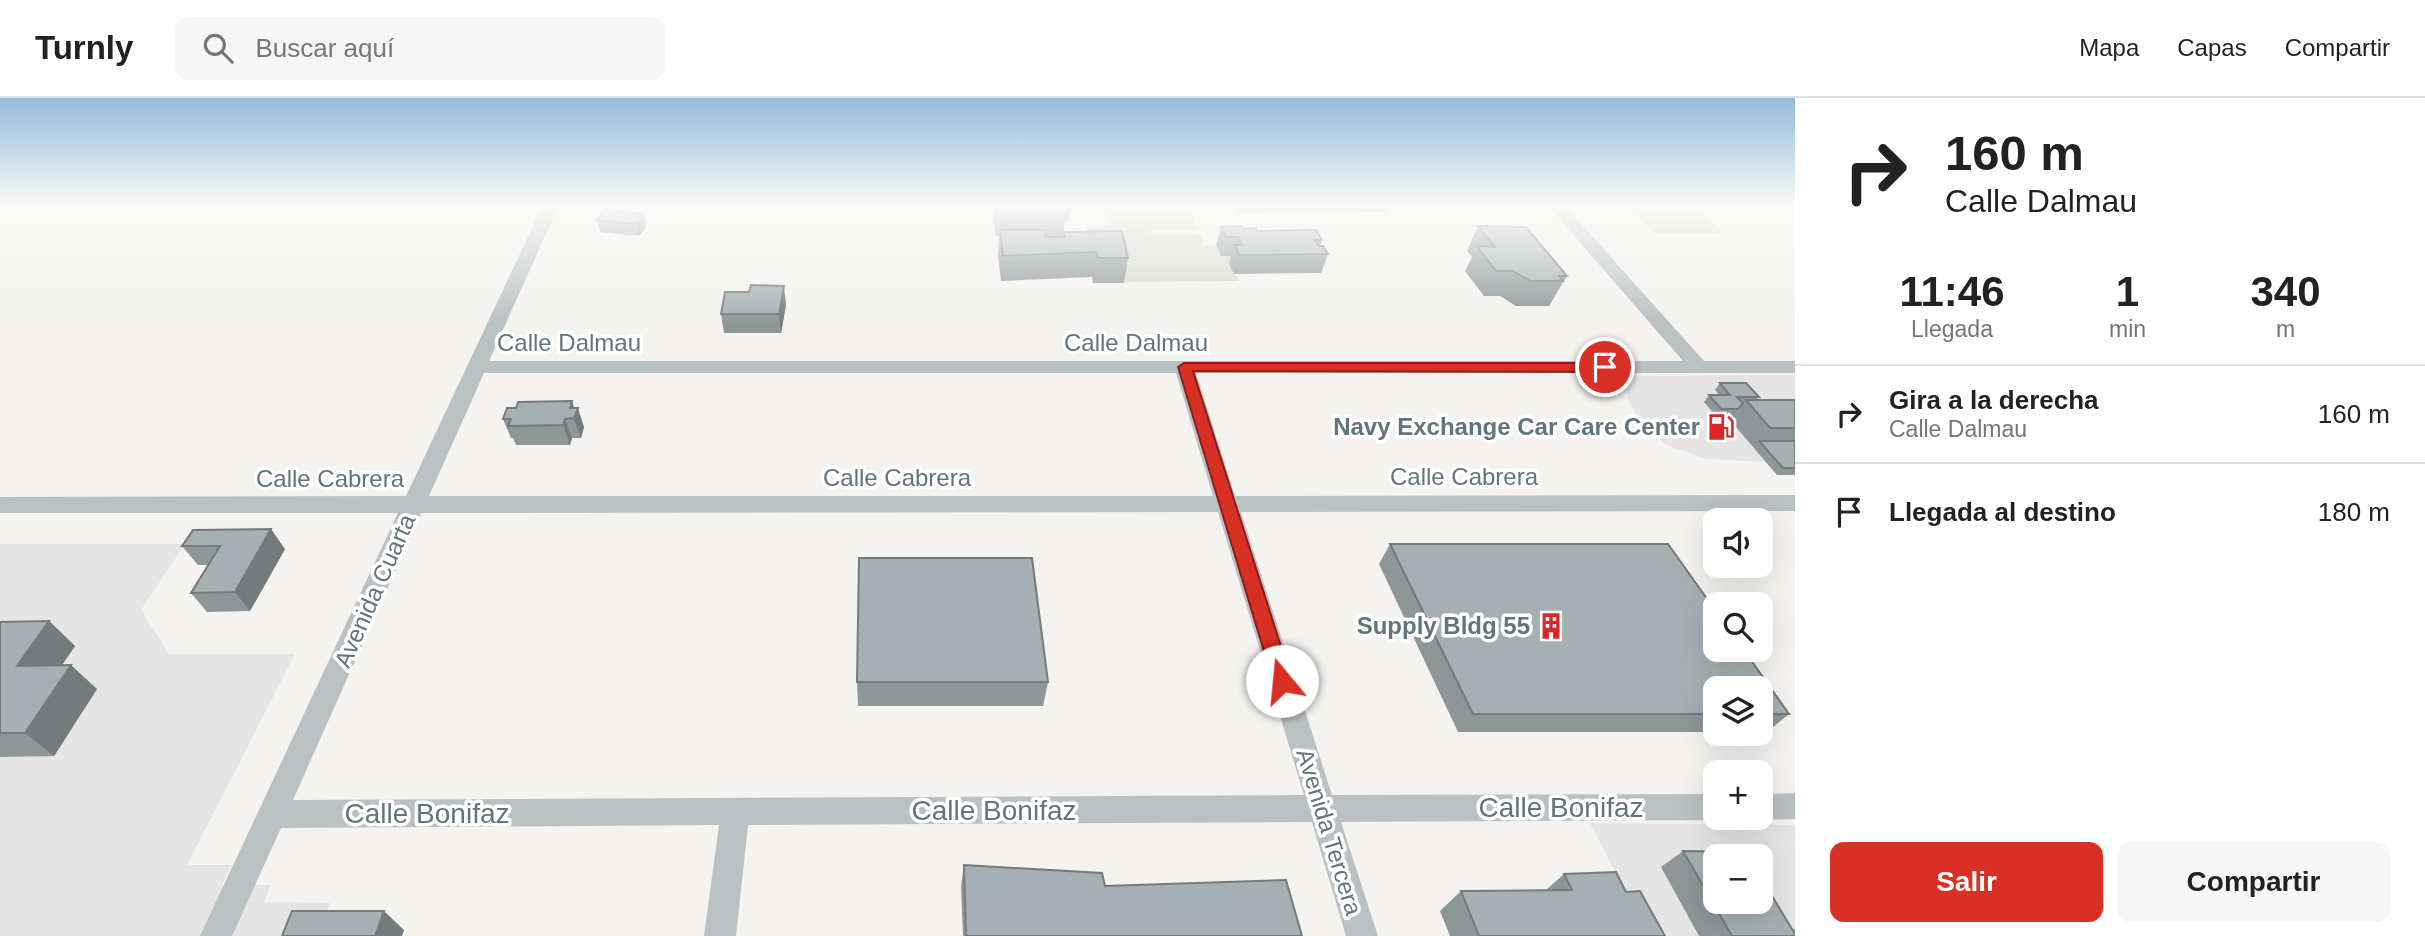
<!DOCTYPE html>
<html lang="es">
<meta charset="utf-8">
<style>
:root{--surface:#fff;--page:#f6f6f6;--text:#222;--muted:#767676;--line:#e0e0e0;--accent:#d93025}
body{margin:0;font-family:Arial,sans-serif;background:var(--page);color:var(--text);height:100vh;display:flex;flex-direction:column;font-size:26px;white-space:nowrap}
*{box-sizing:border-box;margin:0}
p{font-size:23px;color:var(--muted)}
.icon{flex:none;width:38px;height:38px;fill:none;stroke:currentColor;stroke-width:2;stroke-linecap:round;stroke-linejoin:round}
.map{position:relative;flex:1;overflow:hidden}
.sheet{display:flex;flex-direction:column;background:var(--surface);width:630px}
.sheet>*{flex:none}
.guide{background:#fff;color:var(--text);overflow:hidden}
.controls{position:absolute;left:1703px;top:410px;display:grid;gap:14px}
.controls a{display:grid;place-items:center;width:70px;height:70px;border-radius:14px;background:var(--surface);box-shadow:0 7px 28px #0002;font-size:35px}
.pin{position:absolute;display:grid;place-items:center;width:60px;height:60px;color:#fff;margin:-30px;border:4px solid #fff;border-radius:50%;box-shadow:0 2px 7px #0007}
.me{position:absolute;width:77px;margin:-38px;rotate:343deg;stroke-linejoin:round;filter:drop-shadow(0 0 5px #0008)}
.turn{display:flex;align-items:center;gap:24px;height:147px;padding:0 35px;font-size:32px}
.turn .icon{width:91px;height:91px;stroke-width:2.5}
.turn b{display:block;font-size:49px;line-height:60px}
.eta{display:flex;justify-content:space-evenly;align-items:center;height:119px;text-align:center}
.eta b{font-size:42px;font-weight:600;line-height:49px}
.primary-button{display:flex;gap:14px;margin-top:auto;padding:14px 35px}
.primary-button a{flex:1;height:80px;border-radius:14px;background:var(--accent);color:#fff;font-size:28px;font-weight:600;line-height:80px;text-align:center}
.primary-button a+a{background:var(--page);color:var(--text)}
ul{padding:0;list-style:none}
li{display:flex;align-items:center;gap:21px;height:98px;padding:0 35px;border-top:2px solid var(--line)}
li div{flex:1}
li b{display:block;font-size:26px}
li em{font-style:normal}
header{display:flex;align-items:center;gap:42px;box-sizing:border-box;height:98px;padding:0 35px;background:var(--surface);border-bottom:2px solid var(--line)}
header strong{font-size:33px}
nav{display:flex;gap:38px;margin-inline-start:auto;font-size:24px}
.search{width:490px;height:63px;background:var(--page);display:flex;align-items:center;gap:18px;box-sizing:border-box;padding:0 24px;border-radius:14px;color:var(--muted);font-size:26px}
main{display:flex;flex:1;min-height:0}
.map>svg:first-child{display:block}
.built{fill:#e4e5e4;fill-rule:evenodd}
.green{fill:#d5d9cf}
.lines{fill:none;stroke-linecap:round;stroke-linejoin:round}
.minor{fill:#bac1c2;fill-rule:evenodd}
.wall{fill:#8d9798}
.shaded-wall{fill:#737b7c}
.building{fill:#a4b0b1;stroke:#737b7c;stroke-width:2}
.route{fill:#d93025;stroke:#8d1f18;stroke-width:2}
.labels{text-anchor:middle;stroke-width:7;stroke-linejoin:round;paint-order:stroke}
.street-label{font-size:24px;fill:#60767a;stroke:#fff}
.poi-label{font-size:24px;font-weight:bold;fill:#60767a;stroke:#fff;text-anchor:end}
.near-street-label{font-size:28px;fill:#60767a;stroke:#fff}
</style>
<header>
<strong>Turnly</strong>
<div class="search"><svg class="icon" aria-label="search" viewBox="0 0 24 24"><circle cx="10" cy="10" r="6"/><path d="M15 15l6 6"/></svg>Buscar aquí</div>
<nav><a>Mapa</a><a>Capas</a><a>Compartir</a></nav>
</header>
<main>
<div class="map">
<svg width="1795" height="838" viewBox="0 0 1795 838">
<rect width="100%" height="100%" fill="#f4f3f0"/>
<path class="built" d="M1795 277V377H1777L1765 364 1707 361 1669 348 1653 337 1640 322 1629 304 1625 289 1631 286 1623 278Z
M0 446H185L141 512 169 556H295L187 767H231L222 787H271L264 804 330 805 320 833 404 832 402 838H0Z
M1590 725 1795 727V838H1648ZM1715 758H1760V803H1715Z"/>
<path class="green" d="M1103 109H1190L1197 132H1151L1152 136 1200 137 1204 148 1216 147 1221 158H1233L1229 166 1239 183 1125 184 1118 148 1091 149 1086 127H1110Z
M1629 109H1695L1723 135H1654Z"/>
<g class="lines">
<path class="minor" d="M542 109H558L489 263H1683L1549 109H1566L1704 263H1795V275H1196L1235 398 1795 397V413L1241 414 1332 697 1715 696V719H1723L1715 722 1341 724 1378 838H1346L1312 724 748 727 736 838H704L719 727 281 730 232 838H200L398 415H0V399L406 398ZM484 275H1176L1213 398H429ZM1218 414 1304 697 293 702 421 415Z
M1795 695V721L1760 722 1752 719H1760V696Z"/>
</g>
<path class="wall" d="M994 109H1071L1069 123H1065L1063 138 1046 139H1063L1064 134 1128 160 1124 185H1093L1092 179 1001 183 998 157 999 138H996L993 121Z
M1233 109H1392L1391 111H1389L1387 114 1266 113 1265 115H1236Z
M644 116 646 128 639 138 600 134 597 122Z
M1478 128 1567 178 1549 208H1516L1500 198H1484L1465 173 1472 159 1467 153Z
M1221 129 1244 131 1322 142 1320 148 1328 156 1321 175 1234 176 1229 166 1231 158H1221L1216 147Z
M786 207 781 235H724L721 216Z
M1720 285 1759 299 1756 302H1795V377H1777L1730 322 1733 318H1716L1704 304 1709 297H1719L1715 292Z
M574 310 584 329 581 340H572L570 347H516L513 340H511L503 321Z
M193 432 285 451 250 513 207 514 191 495 208 467H198L182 448Z
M1390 446H1668L1715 512V551H1743L1789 616 1767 634H1760V590H1715V634H1458L1379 466Z
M49 523 75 548 62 567 97 591 54 658 0 659V524Z
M857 584H1048L1043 608H858Z
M1683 753 1793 832 1795 831V838H1699L1661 769Z
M964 767 1105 788 1302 838H963L961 788Z
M1564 776 1626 794 1665 838H1450L1440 813 1461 793 1546 792Z"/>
<path class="shaded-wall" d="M644 116 646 128 639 138 636 126Z
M784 188 786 207 781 235 779 216Z
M572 303 576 316 578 310 584 329 581 340 570 310Z
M565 321 572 340 570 347 563 327Z
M271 431 285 451 250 513 235 494Z
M49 523 75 548 45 592 17 568Z
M71 567 97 591 54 658 25 635Z
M384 813 404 832 402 838H375Z"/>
<path class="building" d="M996 109H1063L1065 119H998Z
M604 112 644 116 636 126 597 122Z
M1242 128 1244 131 1256 130 1257 133 1316 132 1322 142H1315L1319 148H1323L1328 156 1239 157 1235 147H1242L1238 139H1226L1221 129Z
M1478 128 1526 129 1567 178H1559L1563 183H1530L1513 173H1496L1477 148 1495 149Z
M1000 132H1045L1046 139H1065L1064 134 1122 133 1128 160H1098L1096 154 1003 158Z
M751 187 784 188 779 216H721L725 194H749Z
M1720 285H1746L1759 299H1737L1743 305 1738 311H1721L1709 297H1730Z
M1746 302H1795V330H1770Z
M572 303 570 310H578L574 320 565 321 563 327 508 328 511 321H503L507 310H516L518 304Z
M1759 343H1795V370H1783Z
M271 431 235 494 191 495 220 448H182L193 432Z
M1390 446H1668L1715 512V551H1743L1789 616H1760V590H1715V616H1473Z
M859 460H1032L1048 584H857Z
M49 523 17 568 71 567 25 635H0V524Z
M1683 753 1746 754 1748 758H1715V803H1760V778L1795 836V838H1732Z
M964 767 1102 775 1105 788 1286 782 1302 838H966Z
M1616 774 1626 794 1640 793 1665 838H1479L1461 793 1572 792 1564 776Z
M292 813H384L375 838H282Z"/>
<linearGradient id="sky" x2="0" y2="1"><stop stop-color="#93bada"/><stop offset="0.48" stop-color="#fafaf8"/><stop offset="1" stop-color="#fafaf8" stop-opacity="0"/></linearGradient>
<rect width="1795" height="226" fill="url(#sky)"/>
<path class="route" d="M1184 265H1605L1612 269 1605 274 1193 273 1292 583 1289 589 1282 591 1276 589 1273 583 1178 269Z"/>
<defs>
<symbol id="fuel-bare" viewBox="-9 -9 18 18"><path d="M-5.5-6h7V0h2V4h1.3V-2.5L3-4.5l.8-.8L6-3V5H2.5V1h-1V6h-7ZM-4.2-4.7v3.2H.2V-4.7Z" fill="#de2628" stroke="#fff" stroke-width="2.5" paint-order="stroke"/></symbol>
<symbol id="building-bare" viewBox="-9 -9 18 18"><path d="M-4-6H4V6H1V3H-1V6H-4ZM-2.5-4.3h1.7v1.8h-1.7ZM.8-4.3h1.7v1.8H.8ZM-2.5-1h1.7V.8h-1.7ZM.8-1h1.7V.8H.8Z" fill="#de2628" stroke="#fff" stroke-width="2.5" paint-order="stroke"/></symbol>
</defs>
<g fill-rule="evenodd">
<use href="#fuel-bare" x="1702" y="310" width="38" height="38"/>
<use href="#building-bare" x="1532" y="509" width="38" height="38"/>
</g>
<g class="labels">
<g class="street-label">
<text x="569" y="253">Calle Dalmau</text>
<text x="1136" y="253">Calle Dalmau</text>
<text x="1464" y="387">Calle Cabrera</text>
<text x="897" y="388">Calle Cabrera</text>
<text x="330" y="389">Calle Cabrera</text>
<text transform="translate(375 493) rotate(-66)" y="8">Avenida Cuarta</text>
<text transform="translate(1329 734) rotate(73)" y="8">Avenida Tercera</text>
</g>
<g class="poi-label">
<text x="1700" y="337">Navy Exchange Car Care Center</text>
<text x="1530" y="536">Supply Bldg 55</text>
</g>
<g class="near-street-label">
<text x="1561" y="719">Calle Bonifaz</text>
<text x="994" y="722">Calle Bonifaz</text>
<text x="427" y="725">Calle Bonifaz</text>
</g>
</g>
</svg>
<div class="controls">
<a><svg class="icon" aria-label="sound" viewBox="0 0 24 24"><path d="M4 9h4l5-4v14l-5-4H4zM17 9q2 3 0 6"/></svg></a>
<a><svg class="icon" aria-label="search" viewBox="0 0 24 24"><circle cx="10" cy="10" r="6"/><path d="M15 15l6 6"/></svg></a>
<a><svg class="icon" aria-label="layers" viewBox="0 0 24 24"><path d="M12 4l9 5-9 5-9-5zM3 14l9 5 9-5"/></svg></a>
<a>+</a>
<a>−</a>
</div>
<div class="pin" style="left:1605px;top:269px;background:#d93025"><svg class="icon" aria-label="arrive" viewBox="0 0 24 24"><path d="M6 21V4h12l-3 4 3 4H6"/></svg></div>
<svg class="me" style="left:1282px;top:583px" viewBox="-20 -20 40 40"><circle r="19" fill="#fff"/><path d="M0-13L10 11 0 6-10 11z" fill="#d93025"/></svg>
</div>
<section class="sheet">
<div class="guide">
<div class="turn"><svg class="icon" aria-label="right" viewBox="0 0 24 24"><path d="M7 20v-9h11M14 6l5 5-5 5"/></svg><div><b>160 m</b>Calle Dalmau</div></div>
</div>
<div class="eta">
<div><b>11:46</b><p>Llegada</p></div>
<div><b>1</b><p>min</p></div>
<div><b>340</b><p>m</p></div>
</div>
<ul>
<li><svg class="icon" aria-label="right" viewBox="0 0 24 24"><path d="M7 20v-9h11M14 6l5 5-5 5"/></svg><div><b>Gira a la derecha</b><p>Calle Dalmau</p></div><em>160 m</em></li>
<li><svg class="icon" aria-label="arrive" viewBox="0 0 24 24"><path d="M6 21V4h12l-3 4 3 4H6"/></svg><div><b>Llegada al destino</b></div><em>180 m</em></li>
</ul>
<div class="primary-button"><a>Salir</a><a>Compartir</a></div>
</section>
</main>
